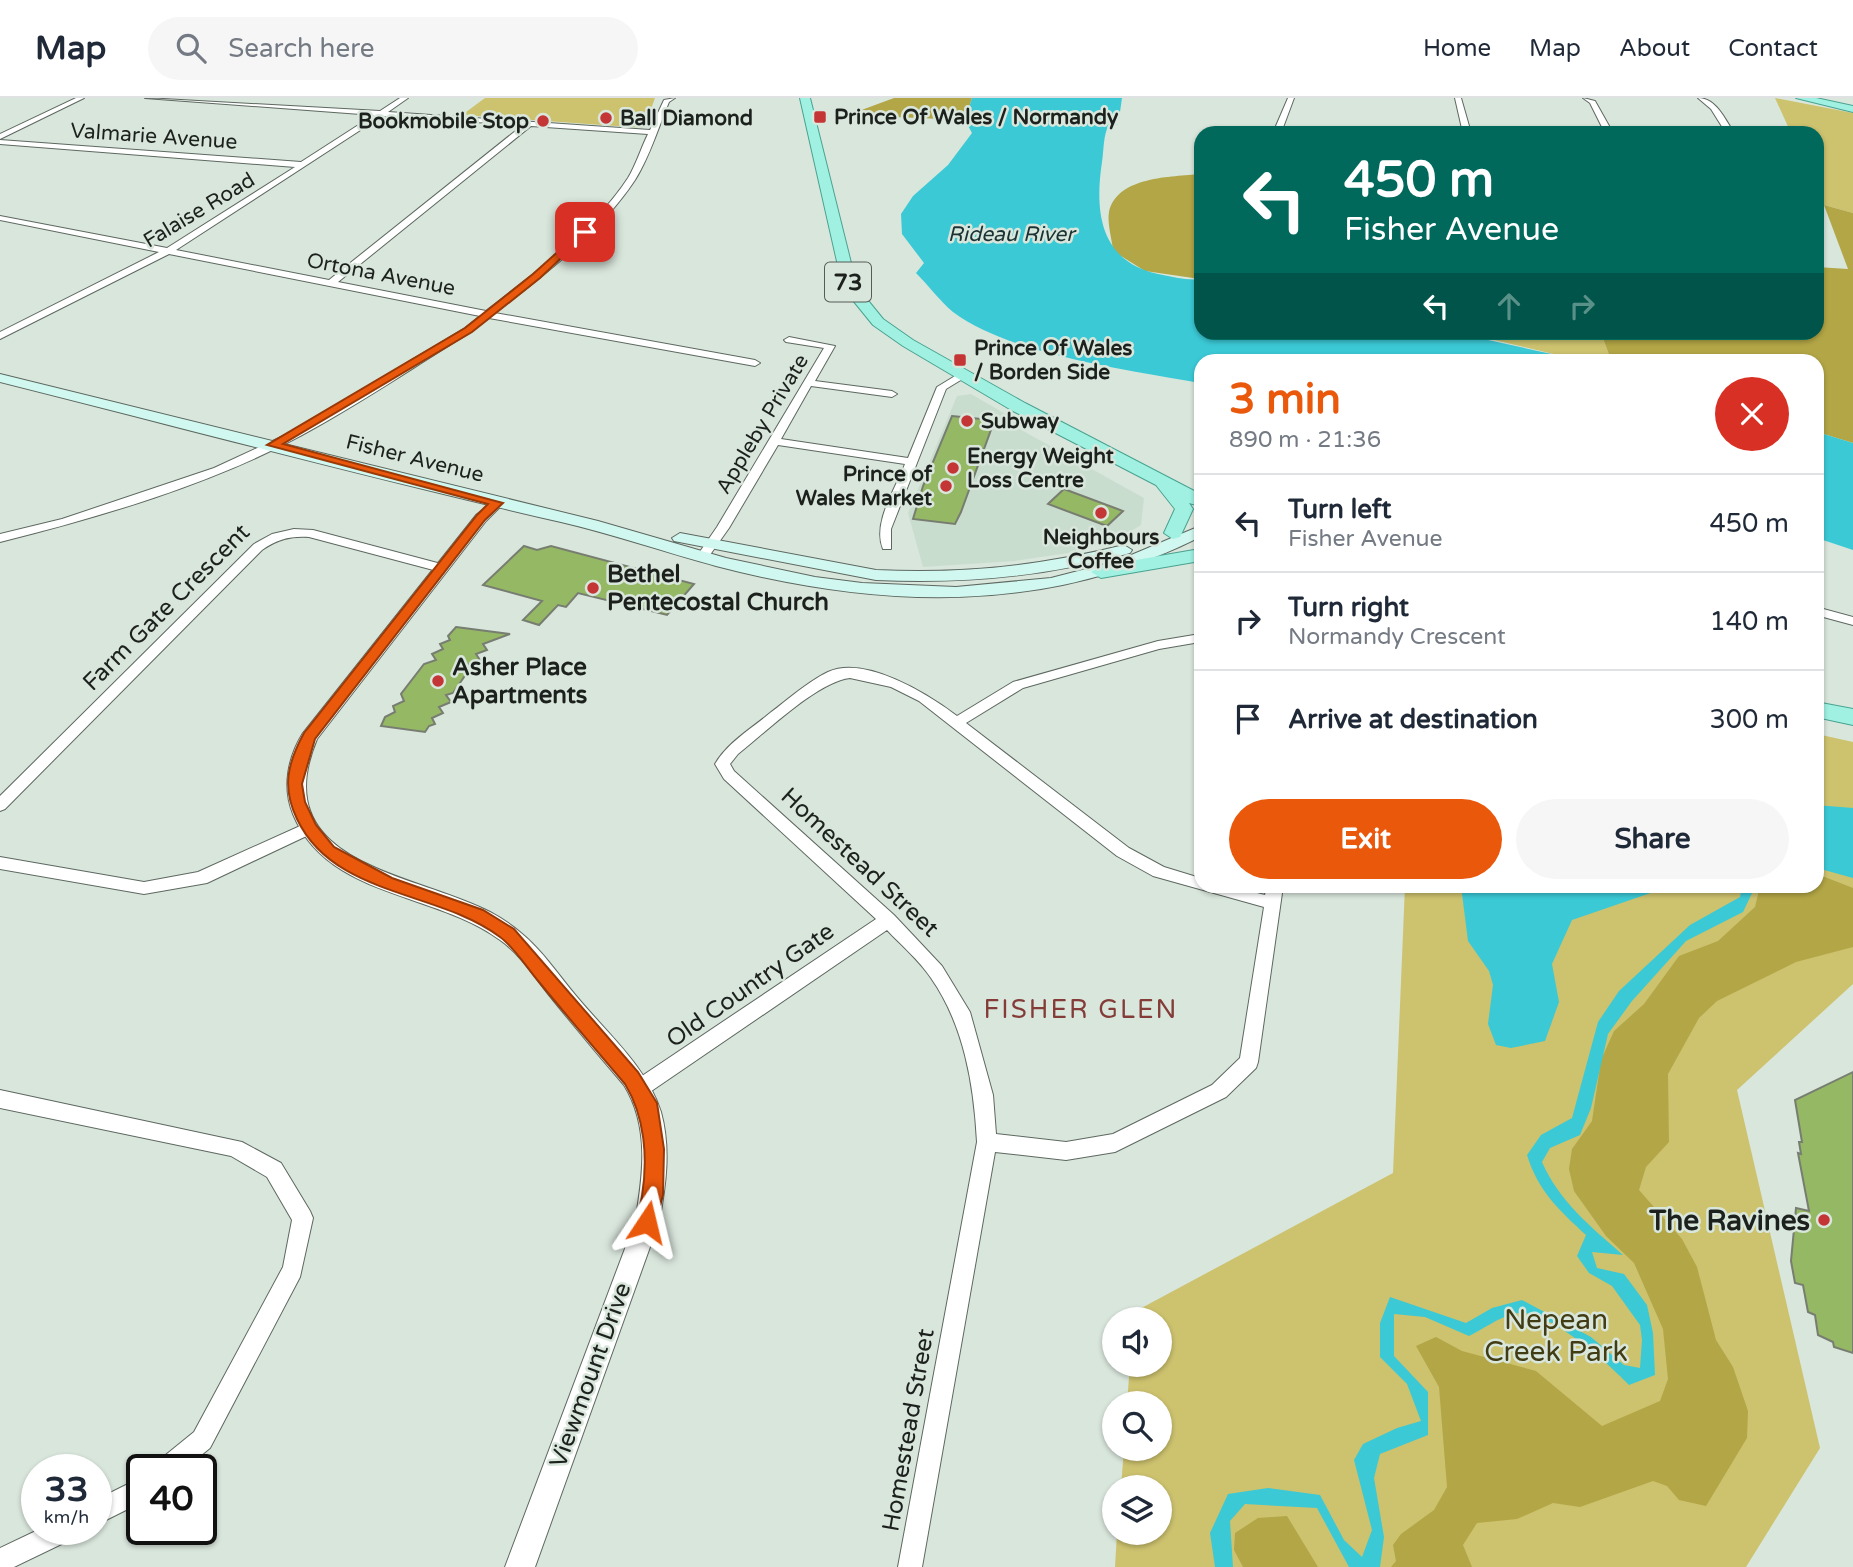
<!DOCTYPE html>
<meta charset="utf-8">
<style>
:root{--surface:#fff;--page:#f6f6f7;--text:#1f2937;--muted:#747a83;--line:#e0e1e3;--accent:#ea580c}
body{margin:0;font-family:"Varela Round",sans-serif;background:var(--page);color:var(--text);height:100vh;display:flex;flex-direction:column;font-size:26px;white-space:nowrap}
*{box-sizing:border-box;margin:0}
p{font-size:23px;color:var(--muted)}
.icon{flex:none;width:38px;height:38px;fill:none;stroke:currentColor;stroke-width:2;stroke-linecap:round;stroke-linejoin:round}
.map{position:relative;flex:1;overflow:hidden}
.details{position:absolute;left:1194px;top:256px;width:630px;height:539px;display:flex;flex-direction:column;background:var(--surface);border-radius:21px;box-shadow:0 2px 5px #0004}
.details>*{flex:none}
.hud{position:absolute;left:1194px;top:28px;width:630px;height:214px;border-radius:21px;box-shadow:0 2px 5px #0004;background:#00695c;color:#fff;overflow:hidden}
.controls{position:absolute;left:1102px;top:1209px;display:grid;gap:14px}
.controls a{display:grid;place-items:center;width:70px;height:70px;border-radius:50%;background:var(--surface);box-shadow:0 2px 5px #0004;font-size:35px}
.speed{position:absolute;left:21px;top:1356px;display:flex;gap:14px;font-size:35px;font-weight:700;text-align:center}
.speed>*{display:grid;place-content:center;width:91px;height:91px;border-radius:50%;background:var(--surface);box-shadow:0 2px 5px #0004;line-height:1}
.speed small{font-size:18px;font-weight:400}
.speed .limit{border:4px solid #111;border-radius:10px;background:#fff;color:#111}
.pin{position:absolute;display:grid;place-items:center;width:60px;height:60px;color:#fff;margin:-30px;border-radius:14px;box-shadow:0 4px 10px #0006}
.me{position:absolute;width:77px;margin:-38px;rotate:10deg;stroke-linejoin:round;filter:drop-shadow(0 0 5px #0008)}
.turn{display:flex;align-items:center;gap:24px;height:147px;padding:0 35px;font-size:32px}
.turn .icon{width:91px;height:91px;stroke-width:2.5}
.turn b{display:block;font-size:49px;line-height:60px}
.lanes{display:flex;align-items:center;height:66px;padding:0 35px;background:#0003;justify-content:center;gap:35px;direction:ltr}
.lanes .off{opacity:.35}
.round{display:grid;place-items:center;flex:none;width:74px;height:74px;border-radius:37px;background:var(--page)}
.overview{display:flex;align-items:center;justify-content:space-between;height:119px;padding:0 35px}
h1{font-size:42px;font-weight:700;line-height:52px;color:var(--accent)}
.primary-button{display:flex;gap:14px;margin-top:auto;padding:14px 35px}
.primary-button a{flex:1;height:80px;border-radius:42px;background:var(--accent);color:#fff;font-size:28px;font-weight:700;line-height:80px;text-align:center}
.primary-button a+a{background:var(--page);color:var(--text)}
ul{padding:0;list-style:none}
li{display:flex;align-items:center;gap:21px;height:98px;padding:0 35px;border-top:2px solid var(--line)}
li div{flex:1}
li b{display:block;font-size:26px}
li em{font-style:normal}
header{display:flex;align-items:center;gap:42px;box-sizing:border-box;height:98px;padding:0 35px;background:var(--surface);border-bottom:2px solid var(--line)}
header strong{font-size:33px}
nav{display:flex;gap:38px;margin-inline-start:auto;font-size:24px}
.search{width:490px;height:63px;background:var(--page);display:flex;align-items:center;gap:18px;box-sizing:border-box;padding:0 24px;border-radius:38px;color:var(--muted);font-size:26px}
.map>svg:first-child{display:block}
.built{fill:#c9ddce}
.green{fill:#cdc26e}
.forest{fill:#b3a646}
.water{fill:#3bc9d6}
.building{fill:#95b864;stroke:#787d71;stroke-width:2}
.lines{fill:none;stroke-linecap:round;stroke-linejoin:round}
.minor-casing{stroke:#5d6860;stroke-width:2}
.tertiary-casing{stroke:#5d6860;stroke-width:2}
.secondary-casing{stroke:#5d6860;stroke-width:2}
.primary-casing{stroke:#49a290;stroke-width:2}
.minor{fill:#fff;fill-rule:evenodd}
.tertiary{fill:#fff;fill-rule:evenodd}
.secondary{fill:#d0f8f0;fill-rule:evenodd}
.primary{fill:#a0f1e2;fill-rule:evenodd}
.route{fill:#ea580c;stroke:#983908;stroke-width:2}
.poi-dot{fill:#c43536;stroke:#d9e6dc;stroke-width:2.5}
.labels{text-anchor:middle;stroke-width:5;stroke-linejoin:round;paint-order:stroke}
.far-poi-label{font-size:21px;font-weight:bold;fill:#1d211e;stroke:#d9e6dc;text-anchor:start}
.far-street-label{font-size:21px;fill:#1d211e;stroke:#d9e6dc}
.far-water-label{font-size:21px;font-style:italic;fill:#1b3234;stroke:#d9e6dc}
.shield{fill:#d9e6dc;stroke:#555c57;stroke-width:2}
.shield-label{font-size:23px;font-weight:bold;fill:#1d211e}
.poi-label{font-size:24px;font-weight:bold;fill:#1d211e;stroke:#d9e6dc;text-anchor:start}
.street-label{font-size:24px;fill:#1d211e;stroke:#d9e6dc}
.neighbourhood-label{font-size:26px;letter-spacing:2px;fill:#843c38;stroke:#d9e6dc}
.near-poi-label{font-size:28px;font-weight:bold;fill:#1d211e;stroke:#d9e6dc;text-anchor:end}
.near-park-label{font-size:28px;fill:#423c14;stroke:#d9e6dc}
</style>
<header>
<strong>Map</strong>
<div class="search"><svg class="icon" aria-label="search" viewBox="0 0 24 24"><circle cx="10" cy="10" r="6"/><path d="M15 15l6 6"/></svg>Search here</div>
<nav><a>Home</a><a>Map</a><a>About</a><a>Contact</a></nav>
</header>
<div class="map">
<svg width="1853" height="1469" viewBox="0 0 1853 1469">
<rect width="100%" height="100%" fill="#d9e6dc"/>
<path class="built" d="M971 296 1016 322 1014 328 1144 400 1141 427 1120 440 1068 455 1015 463 923 469 908 415 957 298Z"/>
<path class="green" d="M485 0H655L644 30 462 17Z
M1775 0 1853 15V115L1824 107 1817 91 1816 35H1791Z
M1478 235H1601L1611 262H1579L1478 238Z
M1817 636 1853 644V886L1737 992 1820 1350 1746 1469H1115L1117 1435H1160V1390L1121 1389 1124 1351H1160V1306L1127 1305 1130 1267H1160V1222L1133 1221 1134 1214 1393 1075 1405 788H1816Z"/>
<path class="forest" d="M894 0H972L965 22 848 17Z
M1200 76V181L1145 173 1113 153C1112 141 1107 126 1109 114 1117 78 1172 79 1200 76Z
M1824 107 1853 115V345L1817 334 1816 262H1611L1601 235 1816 234 1817 169 1848 171Z
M1817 776 1853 790V849L1796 864 1717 903 1699 920 1668 976 1669 1044 1646 1069 1639 1092 1682 1141 1697 1169 1716 1242 1733 1269 1748 1313 1747 1340 1706 1408 1679 1402 1667 1388 1653 1383 1580 1409 1553 1405 1517 1421 1477 1425 1463 1447 1472 1469H1391L1396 1463 1393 1447 1401 1436 1434 1412 1447 1389 1439 1289 1416 1248 1436 1239 1462 1253 1536 1273 1602 1328 1660 1303 1668 1281 1663 1231 1634 1165 1606 1138 1574 1093 1569 1071 1572 1051 1592 1023 1601 962 1614 933 1644 906 1679 858 1718 843 1755 809 1760 788H1816Z
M1287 1418 1318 1469H1243L1234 1452 1235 1435 1258 1420Z"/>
<path class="water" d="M972 0H1122L1119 21 1110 24 1118 27 1109 26C1103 38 1104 51 1102 64 1094 117 1101 166 1163 177 1175 179 1188 183 1200 181V234L1456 235 1579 262H1200V285C1129 272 1011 257 953 214 940 203 928 187 916 175L924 165 902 136 901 116 913 98 948 67 972 35 965 22Z
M1817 334 1853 345V452L1817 440Z
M1816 707 1853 710V780L1817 770Z
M1461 788H1671L1572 822 1552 866 1559 904 1545 943 1511 950 1496 947 1488 926 1493 887 1489 873 1468 843Z
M1742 788H1753L1754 791 1743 814 1686 843 1632 903 1608 936 1591 1010 1580 1037 1550 1050 1542 1064C1559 1103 1591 1129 1623 1157L1592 1154 1597 1170 1624 1176 1647 1207 1653 1235 1655 1277 1629 1287C1609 1266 1543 1206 1513 1216 1498 1220 1483 1231 1469 1238L1425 1219 1394 1216V1258L1428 1294V1337L1380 1356 1374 1380 1384 1439 1380 1469H1349L1317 1410 1245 1406 1230 1423 1233 1469H1215L1210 1435 1228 1396 1268 1390 1320 1397 1344 1442 1362 1459 1372 1432 1354 1362 1363 1346 1397 1330 1421 1323 1407 1286 1380 1259V1225L1390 1199 1466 1225 1492 1210 1522 1202 1591 1239 1624 1267 1640 1270 1642 1242 1640 1227 1612 1188 1589 1175 1577 1158 1586 1137C1559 1112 1538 1093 1527 1057L1541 1037 1572 1020 1598 924 1619 893 1690 827 1740 799Z"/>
<path class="building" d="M952 318 981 321 992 329 961 414 955 426 913 421 923 388Z
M1064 391 1123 413 1107 428 1048 406Z
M524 448 537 452 551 448 694 486 667 517 578 495 566 509 558 507 539 527 523 522 542 503 483 487Z
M456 529 510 536 483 546 487 552 476 556 480 562 469 566 471 569 453 595 446 597 451 604 439 609 443 615 432 620 435 626 429 628 425 634 381 628 385 619 395 614 393 608 404 603 401 596 424 566 436 562 432 556 443 551 440 546 450 542 448 538Z
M1853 974V1255L1834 1249 1833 1244 1818 1237 1815 1217 1808 1214 1803 1187 1795 1185 1791 1163 1796 1110 1809 1113 1798 1055 1801 1056 1799 1044H1802L1795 1002Z"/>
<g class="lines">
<defs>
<path id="minor" d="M76 0H84L0 41V36Z
M145 0 380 13 400 0H408L388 14 650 32 664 2 675 0 669 4C658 30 650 58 635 82 600 135 545 176 495 215L755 262 760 265 755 268 489 220 471 234C415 268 360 306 302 337 212 386 100 419 0 444V436L62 421 214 370 294 333 465 230 480 218 169 156 0 241V234L159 154 0 122V118L167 150 295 69 0 46V42L301 64 374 17ZM382 18 523 27 329 182 176 152ZM531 28 648 36C641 50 636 67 628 80 594 132 534 176 486 213L338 184Z
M1288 0H1294L1281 35H1273Z
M1455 0H1461L1471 35H1463Z
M1583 0 1595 3 1613 35H1605L1590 5Z
M1698 0C1716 0 1725 21 1734 35H1726L1711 11Z
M789 239 835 248 815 283 892 293 897 296 892 299 811 288 781 341 908 360 937 289 960 275 969 277 946 291 891 431V451H883C872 425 896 390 905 366L778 347 729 430 707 461H699L697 458 717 429 824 250 786 244 784 242Z
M294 431 313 432 445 467 447 470 441 474 309 439C290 438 278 441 262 452L5 711 0 713V698L254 446 272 436Z
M1816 509 1853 519V527L1816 517Z
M1200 536V544L1159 551 1023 590 966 625 1129 750 1164 769 1200 780V788H1229L1265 797 1267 788H1283L1258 964 1256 970 1226 999 1115 1054 1066 1062 995 1054 922 1469H898L977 1044C974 987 964 927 931 880 919 862 901 847 887 832L647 996 640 998 633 996 631 990 633 984 876 821 724 681 715 666C728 644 751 631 770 615 789 601 807 584 828 574 865 557 928 596 957 618L1013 584 1158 543ZM850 580 891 589 919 603 1117 758 1153 778 1264 809 1240 960 1212 987 1113 1036 1066 1044 996 1036 993 997 970 914 942 868 894 817 734 673 730 666 738 656C766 634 817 584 850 580Z
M309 724 315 726 317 730 315 734 207 785 144 796 0 771V759L144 784 198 774Z
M0 992 242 1044 281 1065 310 1113 313 1120 300 1179 210 1350 183 1372H153L157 1364 194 1334 283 1169 292 1122 267 1079 231 1058 0 1010Z
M142 1379V1404L96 1427V1402Z
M38 1432H75L72 1441 14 1469H0V1450Z"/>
<path id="tertiary" d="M497 401 502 402 504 405 486 423 317 641C264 767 416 775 490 814 501 820 512 827 521 835 543 853 559 878 577 899 606 934 647 969 661 1014 671 1050 666 1088 659 1124L535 1469H505L635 1124C643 1078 650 1029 624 987 599 958 574 928 549 897 534 878 520 856 500 842 436 794 327 800 293 716 282 689 288 659 303 635L476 417Z"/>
<path id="secondary" d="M0 276 598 423 726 460 815 479 862 485 956 489 1051 480 1117 463 1200 428V439C1045 517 881 511 716 468 664 454 613 436 561 424 373 381 187 331 0 284Z
M680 435 876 472C964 476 1039 468 1124 447L1132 452 1130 455C1046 479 963 486 876 482L674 443 672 440Z"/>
<path id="primary" d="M800 0H810L857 189 883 221 913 242 1025 305 1200 396V408L1189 405 1193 411 1180 439 1173 441 1164 435 1175 411 1156 387 1013 313 903 248 873 227 843 190Z
M1796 0H1816L1853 8V14Z
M1200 451V463L1101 480 1091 474 1101 468Z
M1816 604 1853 611V627L1816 619Z"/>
</defs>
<use href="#minor" class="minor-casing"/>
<use href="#tertiary" class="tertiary-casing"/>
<use href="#secondary" class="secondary-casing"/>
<use href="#primary" class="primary-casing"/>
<use href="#minor" class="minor"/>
<use href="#tertiary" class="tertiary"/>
<use href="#secondary" class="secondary"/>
<use href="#primary" class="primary"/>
</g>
<path class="route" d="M582 132 589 134 540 180 472 234 283 346 503 405 485 422 315 641 302 686 305 704 316 727 334 749 392 780 483 812 514 831 638 974 657 1005 664 1051 663 1097 654 1131 647 1134 640 1131C635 1120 640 1110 642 1098 648 1060 645 1019 625 986 596 952 567 918 539 884 527 870 515 850 500 839 438 792 334 799 297 721 282 690 287 666 304 635L477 417 488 406 267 347 465 230 533 176Z"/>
<g class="poi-dot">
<rect x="813" y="12" width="14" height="14" rx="3.5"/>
<circle cx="606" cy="20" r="7"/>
<circle cx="543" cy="23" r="7"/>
<rect x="953" y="255" width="14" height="14" rx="3.5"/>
<circle cx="967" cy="323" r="7"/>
<circle cx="953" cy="370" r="7"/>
<circle cx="946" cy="388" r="7"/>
<circle cx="1101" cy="415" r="7"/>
<circle cx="593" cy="490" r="7"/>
<circle cx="438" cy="583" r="7"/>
<circle cx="1824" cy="1122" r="7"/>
</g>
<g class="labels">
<g class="far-poi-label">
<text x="834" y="26">Prince Of Wales / Normandy</text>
<text x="620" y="27">Ball Diamond</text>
<text x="529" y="30" text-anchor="end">Bookmobile Stop</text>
<text x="974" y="257">Prince Of Wales<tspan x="974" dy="24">/ Borden Side</tspan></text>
<text x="981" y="330">Subway</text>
<text x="967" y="365">Energy Weight<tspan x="967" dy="24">Loss Centre</tspan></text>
<text x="932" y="383" text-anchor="end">Prince of<tspan x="932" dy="24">Wales Market</tspan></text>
<text x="1101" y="446" text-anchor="middle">Neighbours<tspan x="1101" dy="24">Coffee</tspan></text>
</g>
<g class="far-street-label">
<text transform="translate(154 38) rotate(4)" y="7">Valmarie Avenue</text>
<text transform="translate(199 112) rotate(-31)" y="7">Falaise Road</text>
<text transform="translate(381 176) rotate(11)" y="7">Ortona Avenue</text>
<text transform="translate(762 326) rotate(-59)" y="7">Appleby Private</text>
<text transform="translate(415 360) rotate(14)" y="7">Fisher Avenue</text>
</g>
<g class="far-water-label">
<text x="1011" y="143">Rideau River</text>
</g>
<rect class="shield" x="825" y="164.5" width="46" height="39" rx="5"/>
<g class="shield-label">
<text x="848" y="192">73</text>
</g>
<g class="poi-label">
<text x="607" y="484">Bethel<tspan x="607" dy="28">Pentecostal Church</tspan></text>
<text x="452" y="577">Asher Place<tspan x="452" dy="28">Apartments</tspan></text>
</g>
<g class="street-label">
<text transform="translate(166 509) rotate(-45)" y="8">Farm Gate Crescent</text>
<text transform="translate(860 764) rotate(43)" y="8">Homestead Street</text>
<text transform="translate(750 887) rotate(-35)" y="8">Old Country Gate</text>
<text transform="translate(590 1277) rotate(-70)" y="8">Viewmount Drive</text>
<text transform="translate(908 1332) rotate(-80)" y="8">Homestead Street</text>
</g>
<g class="neighbourhood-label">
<text x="1081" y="920">FISHER GLEN</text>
</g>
<g class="near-poi-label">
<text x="1810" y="1132">The Ravines</text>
</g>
<g class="near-park-label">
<text x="1556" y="1231">Nepean<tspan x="1556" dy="32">Creek Park</tspan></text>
</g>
</g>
</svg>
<div class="controls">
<a><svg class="icon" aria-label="sound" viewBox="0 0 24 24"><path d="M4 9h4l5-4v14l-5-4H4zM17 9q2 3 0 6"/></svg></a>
<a><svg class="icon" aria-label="search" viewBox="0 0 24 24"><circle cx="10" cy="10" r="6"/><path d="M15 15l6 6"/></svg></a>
<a><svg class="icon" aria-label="layers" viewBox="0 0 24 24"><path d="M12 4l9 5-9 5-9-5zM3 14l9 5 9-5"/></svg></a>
</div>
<div class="speed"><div>33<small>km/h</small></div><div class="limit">40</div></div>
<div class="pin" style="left:585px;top:134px;background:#d93025"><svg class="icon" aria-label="arrive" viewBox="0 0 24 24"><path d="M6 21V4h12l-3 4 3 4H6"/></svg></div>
<svg class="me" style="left:647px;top:1124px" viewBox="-20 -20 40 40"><path d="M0-17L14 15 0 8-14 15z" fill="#ea580c" stroke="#fff" stroke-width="4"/></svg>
<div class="hud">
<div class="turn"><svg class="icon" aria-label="left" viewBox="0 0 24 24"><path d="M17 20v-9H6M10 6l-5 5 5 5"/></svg><div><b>450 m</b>Fisher Avenue</div></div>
<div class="lanes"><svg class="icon" aria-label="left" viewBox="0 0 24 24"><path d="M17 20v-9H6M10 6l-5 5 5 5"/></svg><svg class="icon off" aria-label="ahead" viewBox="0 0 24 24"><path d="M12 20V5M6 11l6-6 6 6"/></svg><svg class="icon off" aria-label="right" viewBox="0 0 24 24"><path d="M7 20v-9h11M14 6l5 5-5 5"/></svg></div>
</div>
<section class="details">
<div class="overview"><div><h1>3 min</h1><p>890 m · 21:36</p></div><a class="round" style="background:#d93025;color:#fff"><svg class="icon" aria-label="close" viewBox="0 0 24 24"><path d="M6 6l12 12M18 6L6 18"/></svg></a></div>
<ul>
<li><svg class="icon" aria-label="left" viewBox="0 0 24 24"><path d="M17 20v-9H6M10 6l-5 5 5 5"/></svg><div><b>Turn left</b><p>Fisher Avenue</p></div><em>450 m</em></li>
<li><svg class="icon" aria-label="right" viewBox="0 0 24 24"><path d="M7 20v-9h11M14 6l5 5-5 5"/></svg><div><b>Turn right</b><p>Normandy Crescent</p></div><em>140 m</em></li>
<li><svg class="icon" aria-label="arrive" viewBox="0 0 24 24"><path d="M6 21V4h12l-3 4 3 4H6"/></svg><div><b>Arrive at destination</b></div><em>300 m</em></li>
</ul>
<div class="primary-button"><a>Exit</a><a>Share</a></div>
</section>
</div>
